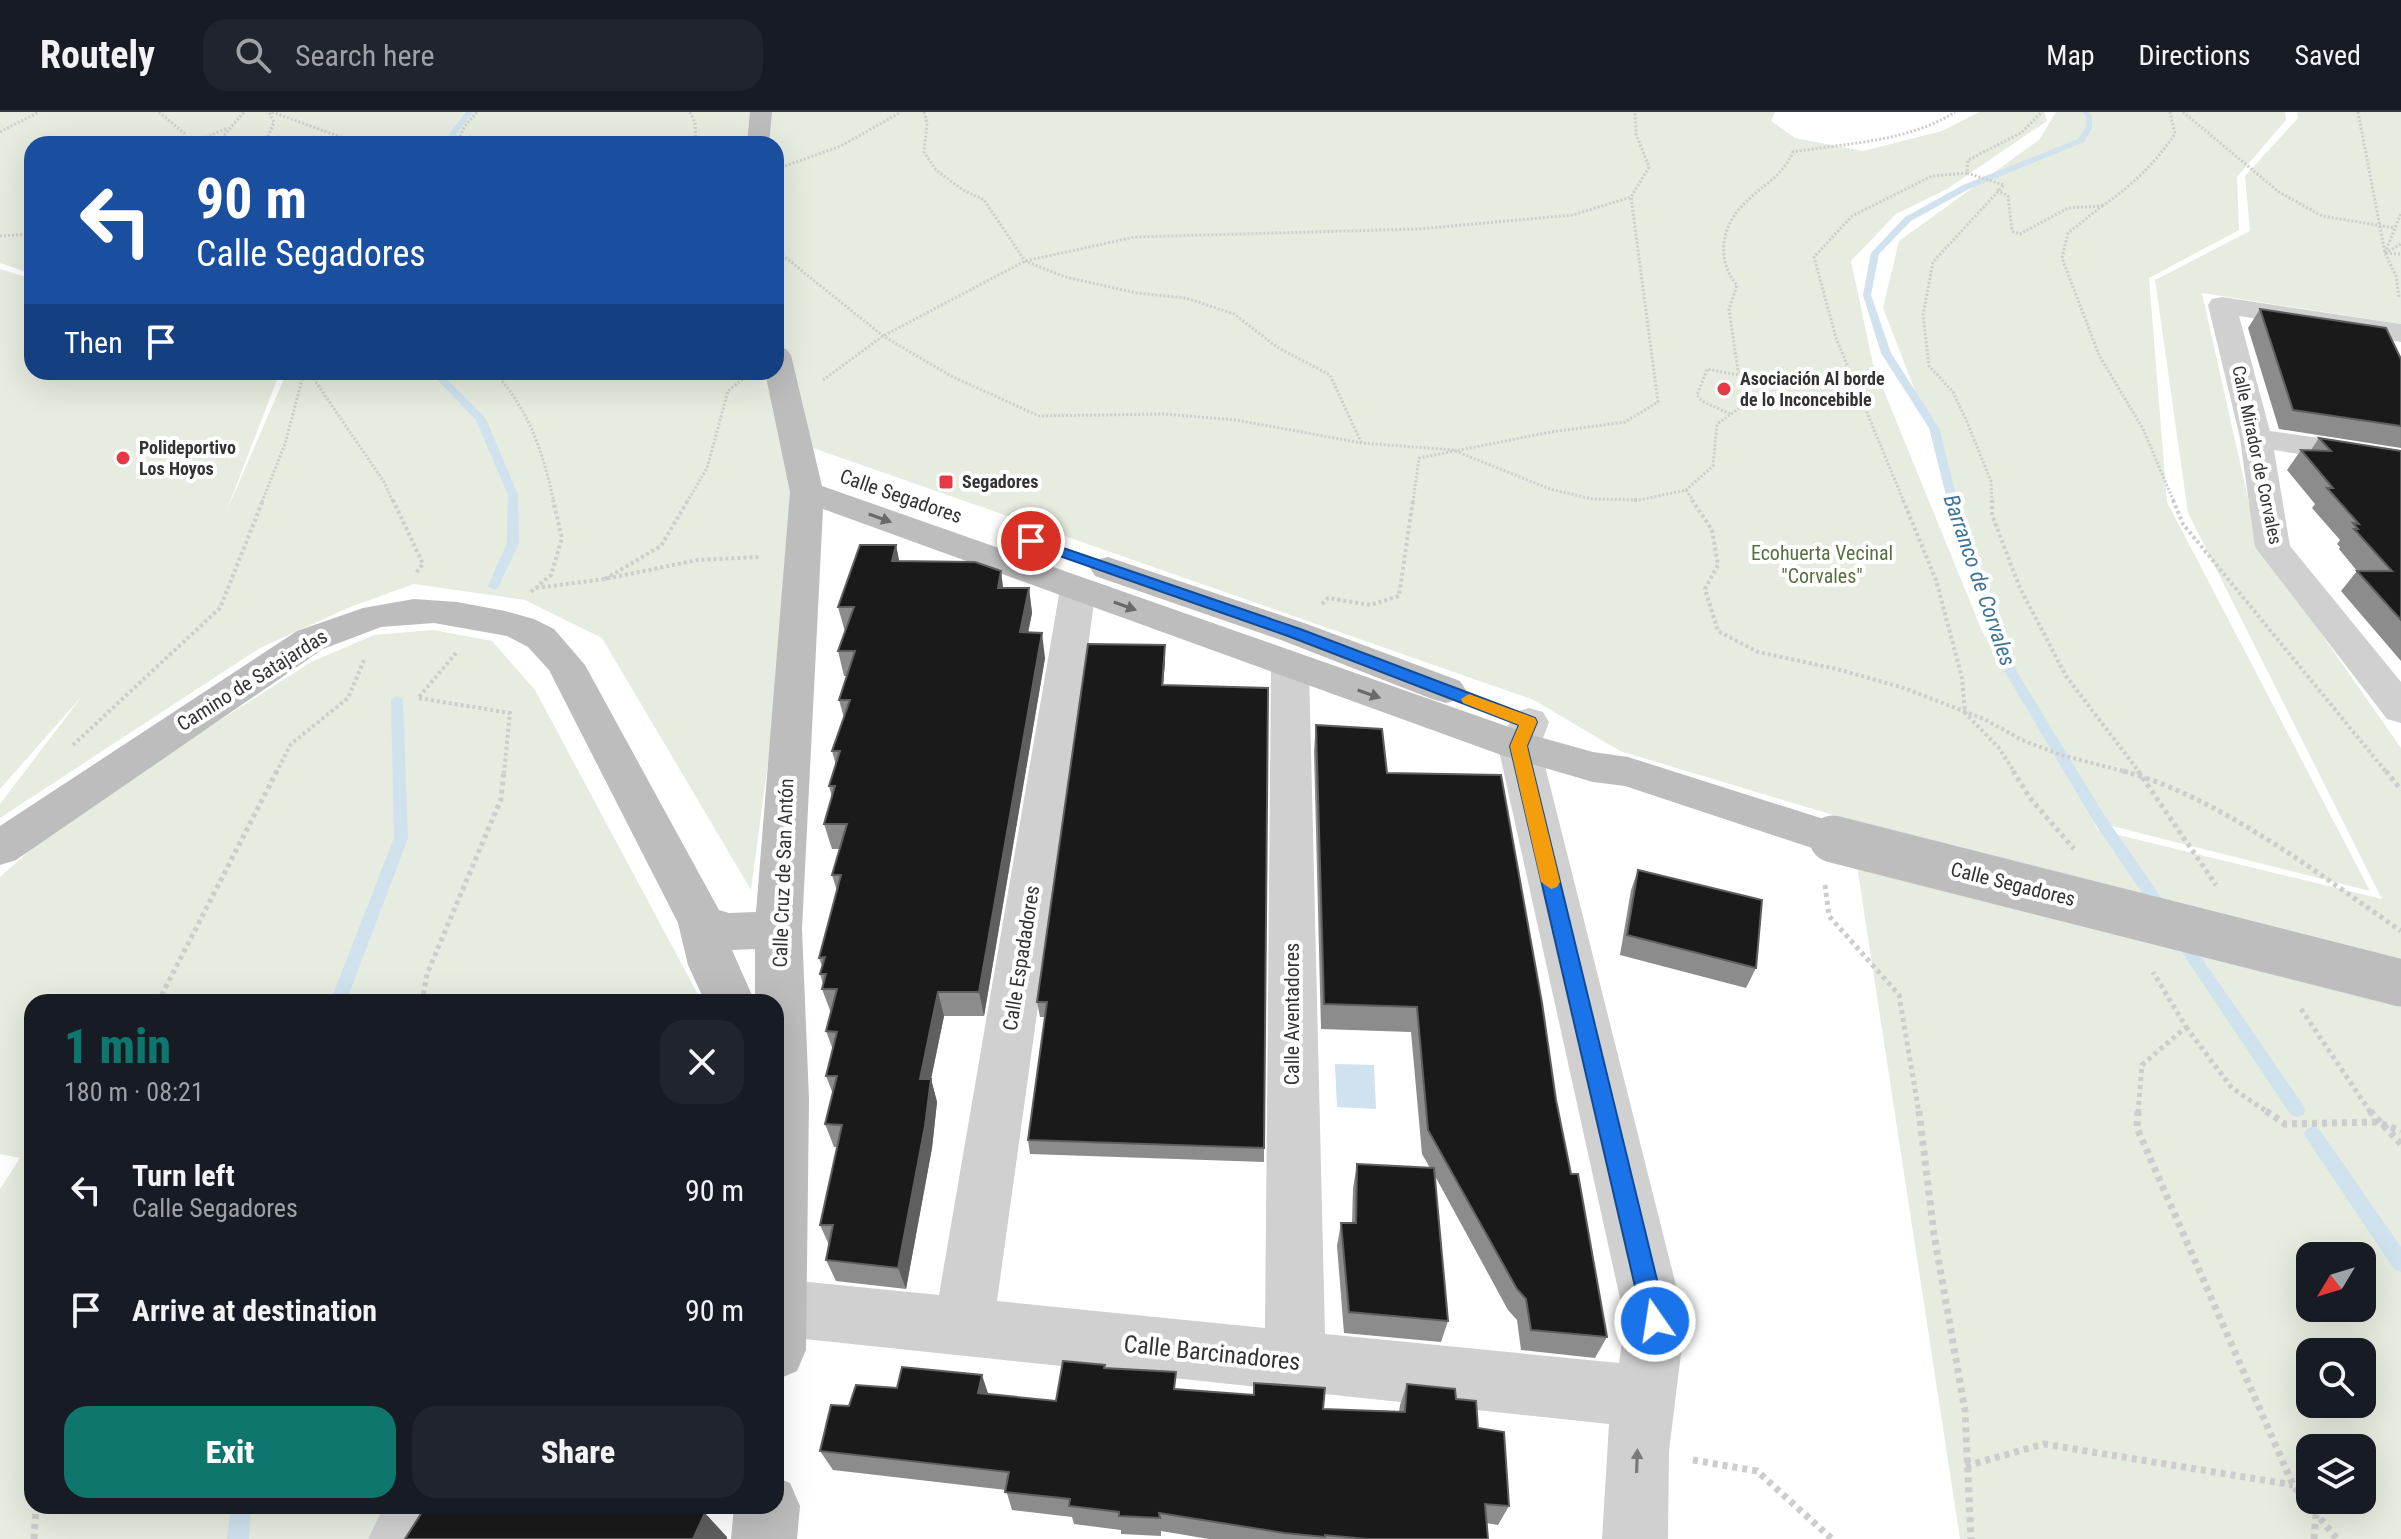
<!DOCTYPE html>
<meta charset="utf-8">
<style>
:root{--surface:#171b24;--page:#20242c;--text:#f1f3f6;--muted:#9ea1a6;--line:#363941;--accent:#0f766e}
body{margin:0;font-family:"Roboto Condensed",sans-serif;background:var(--page);color:var(--text);height:100vh;display:flex;flex-direction:column;font-size:30px;white-space:nowrap}
*{box-sizing:border-box;margin:0}
p{font-size:26px;color:var(--muted)}
.icon{flex:none;width:44px;height:44px;fill:none;stroke:currentColor;stroke-width:2;stroke-linecap:round;stroke-linejoin:round}
.map{position:relative;flex:1;overflow:hidden}
.side{position:absolute;left:24px;top:882px;width:760px;height:520px;display:flex;flex-direction:column;background:var(--surface);border-radius:24px;box-shadow:0 8px 32px #0002}
.side>*{flex:none}
.top-card{position:absolute;left:24px;top:24px;width:760px;height:244px;border-radius:24px;box-shadow:0 8px 32px #0002;background:#1a4fa0;color:#fff;overflow:hidden}
.needle{width:52px;rotate:232deg}
.controls{position:absolute;left:2296px;top:1130px;display:grid;gap:16px}
.controls a{display:grid;place-items:center;width:80px;height:80px;border-radius:16px;background:var(--surface);box-shadow:0 8px 32px #0002;font-size:40px}
.pin{position:absolute;display:grid;place-items:center;width:68px;height:68px;color:#fff;margin:-34px;border:4px solid #fff;border-radius:50%;box-shadow:0 2px 8px #0007}
.me{position:absolute;width:88px;margin:-44px;rotate:347deg;stroke-linejoin:round;filter:drop-shadow(0 0 6px #0008)}
.turn{display:flex;align-items:center;gap:28px;height:168px;padding:0 40px;font-size:36px}
.turn .icon{width:104px;height:104px;stroke-width:2.5}
.turn b{display:block;font-size:56px;line-height:68px}
.then{display:flex;align-items:center;height:76px;padding:0 40px;background:#0003;gap:16px;font-size:30px}
.round{display:grid;place-items:center;flex:none;width:84px;height:84px;border-radius:24px;background:var(--page)}
.overview{display:flex;align-items:center;justify-content:space-between;height:136px;padding:0 40px}
h1{font-size:48px;font-weight:800;line-height:60px;color:var(--accent)}
.cta{display:flex;gap:16px;margin-top:auto;padding:16px 40px}
.cta a{flex:1;height:92px;border-radius:24px;background:var(--accent);color:#fff;font-size:32px;font-weight:800;line-height:92px;text-align:center}
.cta a+a{background:var(--page);color:var(--text)}
ul{padding:0;list-style:none}
li{display:flex;align-items:center;gap:24px;height:120px;padding:0 40px}
li div{flex:1}
li b{display:block;font-size:30px}
li em{font-style:normal}
header{display:flex;align-items:center;gap:48px;box-sizing:border-box;height:112px;padding:0 40px;background:var(--surface);border-bottom:2px solid var(--line)}
header strong{font-size:38px}
nav{display:flex;gap:44px;margin-inline-start:auto;font-size:28px}
.search{width:560px;height:72px;background:var(--page);display:flex;align-items:center;gap:20px;box-sizing:border-box;padding:0 28px;border-radius:24px;color:var(--muted);font-size:30px}
.map>svg:first-child{display:block}
.green{fill:#e6ecdf;fill-rule:evenodd}
.water{fill:#cfe2ee}
.lines{fill:none;stroke-linecap:round;stroke-linejoin:round}
.stream{fill:#cfe2ee;fill-rule:evenodd}
.path-far3{stroke:#cdcdcd;stroke-width:3;stroke-dasharray:2 2;stroke-linecap:butt}
.path-far2{stroke:#cdcdcd;stroke-width:4;stroke-dasharray:3 3;stroke-linecap:butt}
.path-far1{stroke:#cdcdcd;stroke-width:5;stroke-dasharray:4 4;stroke-linecap:butt}
.path{stroke:#cdcdcd;stroke-width:7;stroke-dasharray:5 5;stroke-linecap:butt}
.street{fill:#d0d0d0;fill-rule:evenodd}
.secondary{fill:#bdbdbd;fill-rule:evenodd}
.secondary-bridge{stroke:#bdbdbd;stroke-width:47}
.wall{fill:#8c8c8c}
.shaded-wall{fill:#5f5f5f}
.building{fill:#1a1a1a;stroke:#5f5f5f;stroke-width:2}
.oneway{fill:#6a6a6a}
.oneway2{fill:#7a7a7a}
.route{fill:#1a73e8;stroke:#114b97;stroke-width:2}
.slow{fill:#f59e0b}
.poi-dot{fill:#e63946;stroke:#fff;stroke-width:3}
.labels{text-anchor:middle;stroke-width:8;stroke-linejoin:round;paint-order:stroke}
.far-poi-label{font-size:18px;font-weight:bold;fill:#333;stroke:#fff;text-anchor:start}
.far-street-label{font-size:18px;fill:#333;stroke:#fff}
.street-label{font-size:20px;fill:#333;stroke:#fff}
.park-label{font-size:20px;fill:#56703f;stroke:#fff}
.water-label{font-size:22px;font-style:italic;fill:#3f7597;stroke:#fff}
.near-street-label{font-size:24px;fill:#333;stroke:#fff}
</style>
<header>
<strong>Routely</strong>
<div class="search"><svg class="icon" aria-label="search" viewBox="0 0 24 24"><circle cx="10" cy="10" r="6"/><path d="M15 15l6 6"/></svg>Search here</div>
<nav><a>Map</a><a>Directions</a><a>Saved</a></nav>
</header>
<div class="map">
<svg width="2401" height="1427" viewBox="0 0 2401 1427">
<rect width="100%" height="100%" fill="#fff"/>
<path class="green" d="M0 0H1775L1771 9 1795 26 1863 39 1942 19 1979 0H2044L2047 9 1947 77 1896 102 1851 149 1873 252 1982 519 2098 718 2382 787 2188 401 2155 168 2250 119 2245 64 2298 6 2297 0H2401V212L2202 181 2258 431 2401 636V1427H1960L1850 708 1620 639 1534 588 810 335 751 778 602 526 525 488 414 472 350 495 260 536 0 706V692L83 583 0 677V157L32 167V260H280L226 400 287 260H776V32H32V162L0 151ZM2310 1144H2362V1196H2310ZM2310 1240H2362V1292H2310ZM2310 1336H2362V1388H2310Z
M2056 0H2285L2286 8 2237 65 2239 118 2149 166 2167 390 2370 779 2104 712 2016 562 1963 402 1883 196 1899 129 2039 28Z
M433 518 492 529 535 578 702 890H32V1394H391L368 1427H0V1077L20 1046 0 1042V765L62 710 311 550 374 523Z"/>
<path class="water" d="M1335 952 1374 953 1376 997 1337 995Z"/>
<g class="lines">
<path class="stream" d="M466 0H473L457 21 454 32H446L450 21Z
M2082 0H2089L2092 4V16L2084 30 1969 77 1911 109 1879 142 1871 183 1891 241 1939 316 1964 415 2017 560 2103 701 2166 793 2168 797 2166 801H2156L2093 709 2005 560 1954 415 1929 316 1881 241 1863 183 1871 141 1905 105 1963 73 2078 27 2086 16V4Z
M430 260H440L486 307 518 383 519 431 498 476 494 478 488 474 507 431 508 383 476 308Z
M397 584 403 588 408 726 346 890H330L394 726 391 588Z
M2181 821 2186 823 2303 993 2305 998 2303 1003 2297 1005 2291 1003 2176 831 2173 827 2176 823Z
M2313 1014 2319 1017 2401 1135V1160L2394 1157 2307 1027 2304 1022 2307 1017Z
M231 1394H251L249 1427H227Z"/>
<path class="path-far3" d="M159 0 184 21 186 32
M272 0 360 32
M690 0 695 11 696 32
M924 0 927 11 924 40 936 58 963 78 984 88 1025 149 1065 165 1137 181 1186 186 1234 202 1277 235 1330 263 1361 330
M2183 0 2279 80 2322 104 2395 116
M2358 0 2385 141 2396 164 2399 186
M0 20 39 0
M191 32 227 16
M216 32 244 0
M265 32 274 10 269 0
M457 32 464 15 477 0
M785 54 841 34 901 0
M1967 61 2004 73 1933 150 1923 203 1929 254 1953 280 1967 310 1991 369 1992 390
M1997 78 2008 84 2012 119 2020 122 2068 96 2102 94 2068 121 2062 146 2099 243 2143 317 2174 390
M2102 94C2132 74 2155 51 2175 22L2170 0
M0 124 32 122
M776 138 883 224 951 264 1039 304 1164 302 1236 308 1362 331 1453 338 1550 377 1592 387 1640 388 1686 378 1713 354 1717 312 1743 294 1749 268 1738 259 1729 197 1737 173C1717 150 1720 117 1742 94 1761 73 1780 68 1793 40 1847 31 1908 30 1955 0
M2385 141 2401 101
M2385 141 2401 132
M2386 141 2401 142
M309 260 384 370 393 390
M494 260C530 299 542 338 554 390
M823 268 883 224 1025 149 1135 125 1418 117 1573 103 1631 85
M1730 302 1702 289 1697 283 1707 257 1743 264
M1686 378 1694 390
M262 390 285 332 304 260
M687 390 707 356 728 279 743 267
M1413 390 1419 346 1551 320 1625 310 1658 290 1631 85 1649 55 1636 22 1635 0
M1904 390 1836 226 1814 145 1852 104 1932 64 1967 61 1968 48 2021 21 2042 0"/>
<path class="path-far2" d="M393 388 423 452 416 461
M1634 388H1640
M1692 388 1712 418 1718 453 1705 477 1718 519 1758 540 1837 557 1904 576 1984 607 2022 628 2061 643 2131 661
M1903 388 1936 468 1962 566 1965 601 1999 636 2015 661
M1992 388V403L2020 476 2066 564 2140 661
M2173 388 2183 412 2387 661
M605 467 661 434 688 388
M536 476 605 467 697 448 759 445
M531 480 551 463 562 426 553 388
M1322 492 1328 486 1370 493 1399 484 1413 388
M456 541 418 586 510 601 504 661
M73 633 220 496 263 388
M276 661 291 632 348 586 364 548"/>
<path class="path-far1" d="M2013 659 2030 686 2074 737
M2123 659C2218 684 2320 763 2401 819
M2138 659 2216 773
M2386 659 2401 678
M1825 773 1829 804 1899 883 1919 1001
M158 890 277 659
M422 890 427 862 501 687 504 659
M2301 897 2371 1001
M2186 915 2232 976 2269 1001
M2138 1001 2142 953 2186 915 2153 860"/>
<path class="path" d="M1919 999 1934 1122 1965 1299 1971 1427
M2138 999 2137 1016 2293 1373 2337 1427
M2266 999 2285 1012 2377 1010 2401 1019
M2370 999 2401 1032
M1693 1348 1757 1359 1832 1427
M1966 1354 2044 1332 2293 1373
M34 1427 36 1394
M2314 1427 2316 1403"/>
<path class="street" d="M2222 185 2401 212V230L2239 204 2270 319 2401 338V358L2274 338 2290 434 2401 570V611L2387 607 2255 435 2240 326 2208 193 2212 187Z
M1078 466 1091 469 1096 477 997 1189 1265 1216 1271 555 1276 546 1290 542 1304 546 1309 555 1325 1222 1619 1251 1625 1209 1498 634 1515 600 1529 596 1543 600 1549 610 1540 634 1685 1209 1669 1339 1668 1427H1602L1609 1312 776 1224 778 1167 939 1183 1060 477 1065 469Z
M384 1394H456L440 1427H368Z"/>
<path class="secondary" d="M750 0H772L769 32H747Z
M776 234 786 237 791 243 822 374 1532 623 1593 640 1628 645 1849 715 1855 727 1849 739 1833 743 1625 674 1593 670 1504 644 823 397 802 817 809 987 806 1238 797 1259 776 1268V890H755V837L732 838 755 890H705L688 853 678 811 549 558 528 535 507 524 434 511 381 515 323 537 16 748 0 753V714L297 519 363 496 414 487 457 490 505 499 534 507 554 517 585 553 719 798 729 801 756 800 790 380 765 260H776Z
M1108 445 1307 512 1460 569 1466 578 1460 587 1446 591 1432 587 1281 528 1095 464 1090 456 1095 448Z
M776 1365 790 1371 800 1394 797 1427H731L734 1394H776Z"/>
<path class="secondary-bridge" d="M1833 727 2401 871"/>
</g>
<path class="wall" d="M2260 197 2401 247V336L2279 317 2248 216Z
M2319 326 2401 339V549L2341 479 2357 459 2339 437 2340 435 2337 432 2340 428 2312 396 2315 392 2287 358 2301 338H2311Z
M896 433 899 449 1001 459 1003 476H1029L1032 501 1028 521 1045 546 984 904H944L931 967 937 990 932 1036 906 1177 836 1169 826 1148 829 1133 820 1113 837 1035H834L825 1012 833 982 826 964 833 938 826 919 831 901 822 877 823 872 820 862 822 854 819 846 837 779 832 763 840 737H832L824 712 832 685 829 674 836 653 832 639 844 606 839 588 846 564H844L838 539 845 520 838 495Z
M1165 549 1163 573 1264 1036V1050L1030 1042 1028 1028 1045 905H1040L1037 890Z
M1316 613 1387 661 1556 988 1571 1062 1607 1225 1595 1246 1521 1238 1517 1208 1508 1198 1435 1064 1448 1209 1441 1230 1344 1221 1337 1134 1341 1111H1352L1353 1076 1357 1052 1430 1056 1422 1042 1411 920 1321 917 1314 639Z
M1638 758 1756 856 1746 876 1620 843 1631 778Z
M1105 1253V1256L1177 1277 1254 1283V1271L1323 1297 1399 1300 1400 1293 1407 1272 1456 1287 1478 1316 1509 1394 1498 1413 1486 1411 1488 1427H1209L1161 1419V1424L1121 1422V1418L1074 1412 1072 1405 1012 1398 1006 1378 833 1358 820 1339 849 1294 989 1282 1056 1289Z"/>
<path class="shaded-wall" d="M896 433 901 458 892 449Z
M1001 459 1004 484 998 476Z
M1029 476 1032 501 1023 545 1020 520Z
M1042 521 1045 546 984 904 979 880Z
M1165 533V549L1162 588V573Z
M938 880 944 904 931 967 937 990 932 1036 906 1177 898 1156 920 967Z
M982 1263 989 1284 978 1281Z
M705 1401 727 1425V1427H693Z"/>
<path class="building" d="M2260 197 2386 216 2401 247V314L2293 298Z
M2319 326 2401 339V508L2357 459H2392L2354 417H2358L2353 411 2359 412 2327 376H2333L2301 338 2331 339Z
M860 433H896L892 449 975 450 1001 459 998 476H1029L1020 520 1042 521 979 880H938L920 967H931L925 1014 898 1156 826 1148 833 1113H820L842 1013 825 1012 837 964H826L837 920 826 919 837 877H822L826 862H820L825 845 819 846 841 763H832L847 712H824L835 674H829L840 639H832L850 588H839L855 539H838L854 495H838Z
M1088 532 1165 533 1162 573 1268 576 1264 1036 1028 1028 1047 890H1037Z
M1316 613 1382 617 1387 661 1501 663 1542 891 1556 988 1571 1062H1578L1607 1225 1531 1218 1526 1187 1517 1177 1428 1018 1417 895 1324 892Z
M1638 758 1762 788 1756 856 1627 823Z
M1357 1052 1434 1056 1448 1209 1349 1200 1341 1111H1356Z
M1063 1249 1105 1253 1104 1256 1176 1260 1174 1277 1254 1283V1271L1325 1276 1323 1297 1405 1300 1407 1272 1455 1277 1456 1287 1476 1289 1478 1316 1504 1320 1509 1394 1485 1392 1488 1427H1367L1325 1423V1425L1284 1421 1159 1401 1160 1406 1119 1404V1400L1069 1394 1070 1387 1005 1380 1009 1360 820 1339 831 1293 849 1294 856 1273 897 1276 902 1255 982 1263 978 1281 1056 1289Z
M426 1394H682L705 1401 693 1427H405Z"/>
<defs><path id="oneway-solid" d="M-6-.8H1V-3.2L6.5 0L1 3.2V.8H-6Z" transform="scale(2)"/></defs>
<g class="oneway">
<use href="#oneway-solid" transform="translate(880 406) rotate(20)"/>
<use href="#oneway-solid" transform="translate(1125 494) rotate(20)"/>
<use href="#oneway-solid" transform="translate(1369 582) rotate(19)"/>
</g>
<use class="oneway2" href="#oneway-solid" transform="translate(1637 1349) rotate(-88)"/>
<path class="route" d="M1031 425 1300 517 1535 606 1537 610 1527 634 1667 1209 1664 1217 1655 1221 1646 1217 1643 1209 1510 634 1519 613 1288 524 1025 432 1023 429Z"/>
<path class="slow" d="M1469 582 1535 606 1537 610 1527 634 1560 770 1557 775 1551 777 1541 770 1510 634 1519 613 1463 591 1461 587Z"/>
<g class="poi-dot">
<circle cx="1724" cy="277" r="8"/>
<circle cx="123" cy="346" r="8"/>
<rect x="938" y="362" width="16" height="16" rx="4"/>
</g>
<g class="labels">
<g class="far-poi-label">
<text x="1740" y="273">Asociación Al borde<tspan x="1740" dy="21">de lo Inconcebible</tspan></text>
<text x="139" y="342">Polideportivo<tspan x="139" dy="21">Los Hoyos</tspan></text>
<text x="962" y="376">Segadores</text>
</g>
<g class="far-street-label">
<text transform="translate(2257 343) rotate(78)" y="6">Calle Mirador de Corvales</text>
</g>
<g class="street-label">
<text transform="translate(901 384) rotate(19)" y="7">Calle Segadores</text>
<text transform="translate(252 568) rotate(-32)" y="7">Camino de Satajardas</text>
<text transform="translate(783 761) rotate(-88)" y="7">Calle Cruz de San Antón</text>
<text transform="translate(2013 772) rotate(14)" y="7">Calle Segadores</text>
<text transform="translate(1021 846) rotate(-81)" y="7">Calle Espadadores</text>
<text transform="translate(1292 902) rotate(-90)" y="7">Calle Aventadores</text>
</g>
<g class="park-label">
<text x="1822" y="448">Ecohuerta Vecinal<tspan x="1822" dy="23">"Corvales"</tspan></text>
</g>
<g class="water-label">
<text transform="translate(1980 468) rotate(71)" y="8">Barranco de Corvales</text>
</g>
<g class="near-street-label">
<text transform="translate(1212 1241) rotate(6)" y="8">Calle Barcinadores</text>
</g>
</g>
</svg>
<div class="controls">
<a><svg class="needle" viewBox="-14 -14 28 28"><path d="M0-13l5 13h-10z" fill="#e53935"/><path d="M0 13l5-13h-10z" fill="#9ea1a6"/></svg></a>
<a><svg class="icon" aria-label="search" viewBox="0 0 24 24"><circle cx="10" cy="10" r="6"/><path d="M15 15l6 6"/></svg></a>
<a><svg class="icon" aria-label="layers" viewBox="0 0 24 24"><path d="M12 4l9 5-9 5-9-5zM3 14l9 5 9-5"/></svg></a>
</div>
<div class="pin" style="left:1031px;top:429px;background:#d93025"><svg class="icon" aria-label="arrive" viewBox="0 0 24 24"><path d="M6 21V4h12l-3 4 3 4H6"/></svg></div>
<svg class="me" style="left:1655px;top:1209px" viewBox="-20 -20 40 40"><circle r="17" fill="#1a73e8" stroke="#fff" stroke-width="3"/><path d="M0-11L8 9 0 5-8 9z" fill="#fff"/></svg>
<div class="top-card">
<div class="turn"><svg class="icon" aria-label="left" viewBox="0 0 24 24"><path d="M17 20v-9H6M10 6l-5 5 5 5"/></svg><div><b>90 m</b>Calle Segadores</div></div>
<div class="then">Then<svg class="icon" aria-label="arrive" viewBox="0 0 24 24"><path d="M6 21V4h12l-3 4 3 4H6"/></svg></div>
</div>
<section class="side">
<div class="overview"><div><h1>1 min</h1><p>180 m · 08:21</p></div><a class="round"><svg class="icon" aria-label="close" viewBox="0 0 24 24"><path d="M6 6l12 12M18 6L6 18"/></svg></a></div>
<ul>
<li><svg class="icon" aria-label="left" viewBox="0 0 24 24"><path d="M17 20v-9H6M10 6l-5 5 5 5"/></svg><div><b>Turn left</b><p>Calle Segadores</p></div><em>90 m</em></li>
<li><svg class="icon" aria-label="arrive" viewBox="0 0 24 24"><path d="M6 21V4h12l-3 4 3 4H6"/></svg><div><b>Arrive at destination</b></div><em>90 m</em></li>
</ul>
<div class="cta"><a>Exit</a><a>Share</a></div>
</section>
</div>
